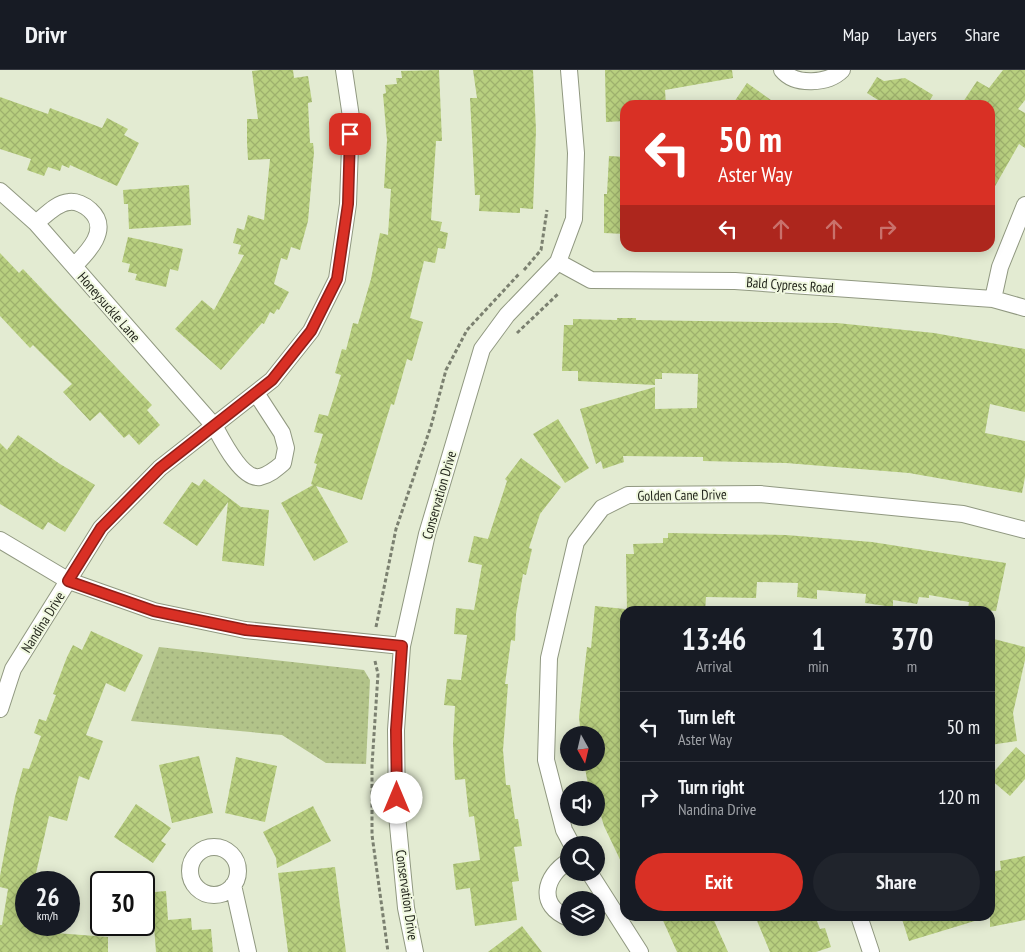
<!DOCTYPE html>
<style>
:root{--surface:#171b24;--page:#20242c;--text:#f1f3f6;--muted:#9ea1a6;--line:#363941;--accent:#d93025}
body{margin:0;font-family:"PT Sans Narrow",sans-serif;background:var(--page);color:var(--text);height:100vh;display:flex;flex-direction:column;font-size:19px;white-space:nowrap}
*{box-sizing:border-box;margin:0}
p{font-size:16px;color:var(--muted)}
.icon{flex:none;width:28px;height:28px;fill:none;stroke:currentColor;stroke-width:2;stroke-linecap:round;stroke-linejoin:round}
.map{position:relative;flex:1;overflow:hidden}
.details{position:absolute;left:620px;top:536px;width:375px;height:315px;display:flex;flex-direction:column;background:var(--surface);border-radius:15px;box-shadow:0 2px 12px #0003}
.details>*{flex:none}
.guide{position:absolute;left:620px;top:30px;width:375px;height:152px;border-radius:15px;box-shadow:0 2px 12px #0003;background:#d93025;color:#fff;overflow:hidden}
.needle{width:32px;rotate:172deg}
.fabs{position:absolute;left:560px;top:656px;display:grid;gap:10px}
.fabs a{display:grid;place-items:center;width:45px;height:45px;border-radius:50%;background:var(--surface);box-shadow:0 2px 12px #0003;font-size:25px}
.speed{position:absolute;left:15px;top:801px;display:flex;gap:10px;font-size:25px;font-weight:700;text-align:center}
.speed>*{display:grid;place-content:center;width:65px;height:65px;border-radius:50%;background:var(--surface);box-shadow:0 2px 12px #0003;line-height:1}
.speed small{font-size:12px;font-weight:400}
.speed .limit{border:2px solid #111;border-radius:8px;background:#fff;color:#111}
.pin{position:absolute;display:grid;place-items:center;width:42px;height:42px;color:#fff;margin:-21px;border-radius:10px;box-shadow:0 2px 8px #0006}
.me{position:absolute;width:55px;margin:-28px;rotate:0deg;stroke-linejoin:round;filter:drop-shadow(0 0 4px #0008)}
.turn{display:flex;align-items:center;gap:18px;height:105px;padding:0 15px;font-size:22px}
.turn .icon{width:65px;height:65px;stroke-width:2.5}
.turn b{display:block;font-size:35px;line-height:42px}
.lanes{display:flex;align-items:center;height:48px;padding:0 15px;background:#0003;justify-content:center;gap:25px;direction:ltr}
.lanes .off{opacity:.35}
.eta{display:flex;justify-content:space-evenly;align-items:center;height:85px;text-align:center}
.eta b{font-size:30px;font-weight:800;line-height:35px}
.cta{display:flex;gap:10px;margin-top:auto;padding:10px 15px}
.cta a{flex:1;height:58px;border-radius:30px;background:var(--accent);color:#fff;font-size:20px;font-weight:800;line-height:58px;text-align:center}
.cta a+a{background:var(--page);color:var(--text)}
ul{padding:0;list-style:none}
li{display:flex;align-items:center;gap:15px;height:70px;padding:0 15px;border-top:1px solid var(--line)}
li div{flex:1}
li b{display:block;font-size:19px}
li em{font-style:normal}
header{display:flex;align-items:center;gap:30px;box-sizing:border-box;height:70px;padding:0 25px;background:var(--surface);border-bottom:1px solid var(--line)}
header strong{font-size:24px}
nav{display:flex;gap:28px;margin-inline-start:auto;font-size:18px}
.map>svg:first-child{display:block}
.grass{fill:url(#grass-dots)}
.building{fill:url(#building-cross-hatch)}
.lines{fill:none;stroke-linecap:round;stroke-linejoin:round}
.minor-casing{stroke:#909880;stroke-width:18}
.path{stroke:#7b8070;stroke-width:3;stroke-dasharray:4 2.5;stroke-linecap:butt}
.minor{stroke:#fff;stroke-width:16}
.route-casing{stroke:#8d1f18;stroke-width:12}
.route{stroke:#d93025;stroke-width:9}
.labels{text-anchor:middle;stroke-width:4;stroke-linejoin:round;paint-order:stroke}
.street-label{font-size:14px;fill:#1f2219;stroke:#f0f8df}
</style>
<header>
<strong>Drivr</strong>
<nav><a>Map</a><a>Layers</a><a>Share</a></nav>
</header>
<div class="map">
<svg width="1025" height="882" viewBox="0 0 1025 882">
<defs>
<pattern id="grass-dots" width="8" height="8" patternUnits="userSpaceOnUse" patternTransform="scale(1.25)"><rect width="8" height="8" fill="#b2c389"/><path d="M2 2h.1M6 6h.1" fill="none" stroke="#99a776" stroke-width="1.8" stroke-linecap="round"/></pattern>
<pattern id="building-cross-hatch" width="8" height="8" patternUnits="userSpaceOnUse" patternTransform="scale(1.25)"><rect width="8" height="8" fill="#b8cf7f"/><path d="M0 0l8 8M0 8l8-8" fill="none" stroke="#9eb16d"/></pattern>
</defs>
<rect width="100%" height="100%" fill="#e3ebd2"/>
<path class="grass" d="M159 577 364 600 370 610 366 694 326 693 282 665 131 651Z"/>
<path class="building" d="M261 0H293L294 8 308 6 312 32 308 33 310 73H313L314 82 308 151 300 180 291 177 287 190 281 188 274 214 289 222 279 240 277 239 274 244 270 242 264 254 262 253 221 300 175 259 202 230 214 240 244 185 238 184 241 175 233 173 237 158 244 160 248 145 264 150 270 89 248 90 247 72V49H258L252 1Z
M439 0 442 71H436L431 150 442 152 440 161 448 163 445 179 438 178 435 193 424 191 410 248 423 252 412 291 407 289 394 335 391 334 362 430 316 416 348 472 314 491 281 433 313 415 311 414 317 394 314 393 323 364 314 362 319 344 328 346 341 305 335 303 342 279 346 280 353 253 358 254 371 209 380 163 388 165 391 119 384 118 387 70 383 24 386 23 385 15 397 14 396 8H402L401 1Z
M473 0H533L536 60 533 139 520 138V143L479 141 480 125H475L470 28H477Z
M605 0H732L733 8 665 20 666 35H625V51L606 52Z
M1003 0H1025V30L1018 39 1025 43V78L1019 74 990 125V35H961L977 11 989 18Z
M877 7 884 11 905 8 933 25 927 35H886L867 23Z
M747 13 778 35H732Z
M0 27 48 44 50 38 102 58 107 48 128 59 124 65 139 73 117 116 70 95 69 98 62 95 60 101 48 97 44 106 27 100 31 89 0 79Z
M609 86 625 87V164L604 163V124H607Z
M189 115 191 155 129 159 128 134H124L123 120Z
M128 167 183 179 178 201 170 199 166 217 135 210 137 204 128 202 130 194 122 192Z
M0 183 19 203 23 199 152 335 147 340 160 355 139 375 129 364 124 368 100 342 90 351 63 322 72 314 33 275 30 278 0 246Z
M617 248H636V250L837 253 934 263 1025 279V342L990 334 985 363 1025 371V407L1022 423 909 403 786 393 703 391V387L623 386 624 392 603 399 601 391 596 394 580 339 655 317V339L697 338 698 304 662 303V309H655V315L578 311V301H562L564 255H573V249L617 250Z
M558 349 589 398 565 413 533 364Z
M18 365 60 394 95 415 65 462 48 452 43 460 0 434V373L7 380Z
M521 388 561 417 540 444 529 478 532 479 526 505 523 504 516 544 515 571 511 570 505 614H508L503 680 506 715H510L515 749H518L522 776 514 777 519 811 512 812 517 850 475 856 470 818 456 820 453 794 480 790 474 746 469 747 465 709 455 710 453 673 455 636 444 635 447 609 461 610 467 565 454 564 456 538 474 540 482 495 468 492 474 466 488 469 507 411 505 409Z
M204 409 241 437 269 440 264 496 222 491 228 432 197 476 163 453 192 412 199 416Z
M668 463 786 465 872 472 1006 493 996 541 968 539 969 532 929 525V528L919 527 917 534 893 530V537L865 533 866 524 817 520V529L797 527 798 513 757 512 756 528 706 527 705 541H627L626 484H634L633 474 663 473V468H668Z
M595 536 625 539V800L604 756 596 729V720H593L592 714 588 715 584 692H596V665H581L579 647 587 577 591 578Z
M91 561 143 585 125 622 106 613 86 665 103 671 89 710 79 706 67 751 49 746 34 812H26V858L30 859V861L108 867V882H0V855H2L8 819 0 817V806L15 727 23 698 29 699 41 666 34 663 39 649 46 651 56 625 53 624 67 587 73 575 82 580Z
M990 568 1025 577V590L1013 643 1017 671 990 675Z
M1016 677 1025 685V709L1010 726 990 709V706Z
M199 686 213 743 172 753 159 695Z
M236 687 277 696 265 752 225 743Z
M136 734 171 758 161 771 166 774 153 793 114 767Z
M313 736 331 771 277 798 276 788 263 762Z
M1025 786V850L990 857V802L1001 800 1000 791Z
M335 797 346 882H288L278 803Z
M166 821 168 850 191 848 192 860 211 859 213 882H156L153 843H144V823Z
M661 846H712L728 882H677Z
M755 846H815L820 859 825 858 831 877 816 882H770Z
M901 846H977L978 850 909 871Z
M522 856 542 882H488Z"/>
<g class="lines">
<defs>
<path id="minor" d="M782 0C795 16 828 14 842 0
M0 121 36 153 215 357C222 370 242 410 260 407 269 405 276 399 283 393L286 378 282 363 256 323
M36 153C45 146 56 133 69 132 76 131 85 135 90 140 111 159 88 182 74 196
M558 192 591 210 735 211 993 229 1025 238
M993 229 1000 197 1025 135
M0 470 69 511 154 541 245 560 402 576
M0 639 13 599 101 458 160 398 272 310 311 261 337 209 348 134 351 47 344 0
M572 775 564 760 546 690 549 588 576 472 602 438 628 425 760 424 963 444 1025 460
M190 801a24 24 0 1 1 48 0a24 24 0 1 1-48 0Z
M569 791C544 806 537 836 569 848
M589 802 640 882
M233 815 248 882
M859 846 871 882
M415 882 406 838 397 745 396 660 402 576 427 464 482 279 507 245 558 192 574 149 576 83 569 0"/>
</defs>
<use href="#minor" class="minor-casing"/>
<path class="path" d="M524 200 541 180 547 140
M517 263 559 223
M376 557 396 459 431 356 446 300 467 260 519 204
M375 591 378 604 372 695V765L388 882"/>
<use href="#minor" class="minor"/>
</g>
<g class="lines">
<defs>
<path id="route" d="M350 64 348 134 337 209 311 261 272 310 160 398 101 458 68 511 154 541 246 560 402 576 396 660 397 728"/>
</defs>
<use href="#route" class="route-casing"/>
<use href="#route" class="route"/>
</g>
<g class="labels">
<g class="street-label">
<text transform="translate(790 215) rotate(4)" y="5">Bald Cypress Road</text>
<text transform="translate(109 237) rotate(49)" y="5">Honeysuckle Lane</text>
<text transform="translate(439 425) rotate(-74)" y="5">Conservation Drive</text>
<text transform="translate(682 425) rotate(-1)" y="5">Golden Cane Drive</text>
<text transform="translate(43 552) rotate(-58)" y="5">Nandina Drive</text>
<text transform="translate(407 825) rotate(82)" y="5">Conservation Drive</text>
</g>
</g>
</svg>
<div class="fabs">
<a><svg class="needle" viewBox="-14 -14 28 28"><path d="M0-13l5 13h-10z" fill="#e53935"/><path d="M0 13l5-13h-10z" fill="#9ea1a6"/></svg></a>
<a><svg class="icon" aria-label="sound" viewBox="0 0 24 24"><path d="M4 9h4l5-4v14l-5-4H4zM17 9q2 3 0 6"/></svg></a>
<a><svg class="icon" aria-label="search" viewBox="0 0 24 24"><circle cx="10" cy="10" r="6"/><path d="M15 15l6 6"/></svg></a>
<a><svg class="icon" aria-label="layers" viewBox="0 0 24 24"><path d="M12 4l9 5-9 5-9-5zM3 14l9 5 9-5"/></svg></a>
</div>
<div class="speed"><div>26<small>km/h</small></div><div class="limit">30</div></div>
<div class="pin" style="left:350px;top:64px;background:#d93025"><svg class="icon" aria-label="arrive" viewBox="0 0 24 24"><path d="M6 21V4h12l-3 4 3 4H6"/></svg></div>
<svg class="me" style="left:397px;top:728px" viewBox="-20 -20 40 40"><circle r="19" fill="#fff"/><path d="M0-13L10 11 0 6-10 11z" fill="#d93025"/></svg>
<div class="guide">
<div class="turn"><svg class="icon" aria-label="left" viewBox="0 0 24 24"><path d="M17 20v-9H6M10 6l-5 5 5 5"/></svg><div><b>50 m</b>Aster Way</div></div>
<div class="lanes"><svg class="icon" aria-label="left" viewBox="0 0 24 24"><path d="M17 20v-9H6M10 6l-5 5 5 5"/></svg><svg class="icon off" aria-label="ahead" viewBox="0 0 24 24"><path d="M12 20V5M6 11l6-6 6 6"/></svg><svg class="icon off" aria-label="ahead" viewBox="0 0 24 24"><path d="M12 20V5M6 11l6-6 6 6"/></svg><svg class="icon off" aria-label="right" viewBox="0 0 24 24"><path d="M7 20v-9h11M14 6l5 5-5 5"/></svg></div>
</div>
<section class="details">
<div class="eta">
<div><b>13:46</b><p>Arrival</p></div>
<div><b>1</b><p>min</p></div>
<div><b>370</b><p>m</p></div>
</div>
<ul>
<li><svg class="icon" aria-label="left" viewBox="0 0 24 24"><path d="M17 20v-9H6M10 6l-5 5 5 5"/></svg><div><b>Turn left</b><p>Aster Way</p></div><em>50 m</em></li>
<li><svg class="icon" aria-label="right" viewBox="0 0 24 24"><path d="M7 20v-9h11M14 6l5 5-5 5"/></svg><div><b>Turn right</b><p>Nandina Drive</p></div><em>120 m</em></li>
</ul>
<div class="cta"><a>Exit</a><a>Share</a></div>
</section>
</div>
